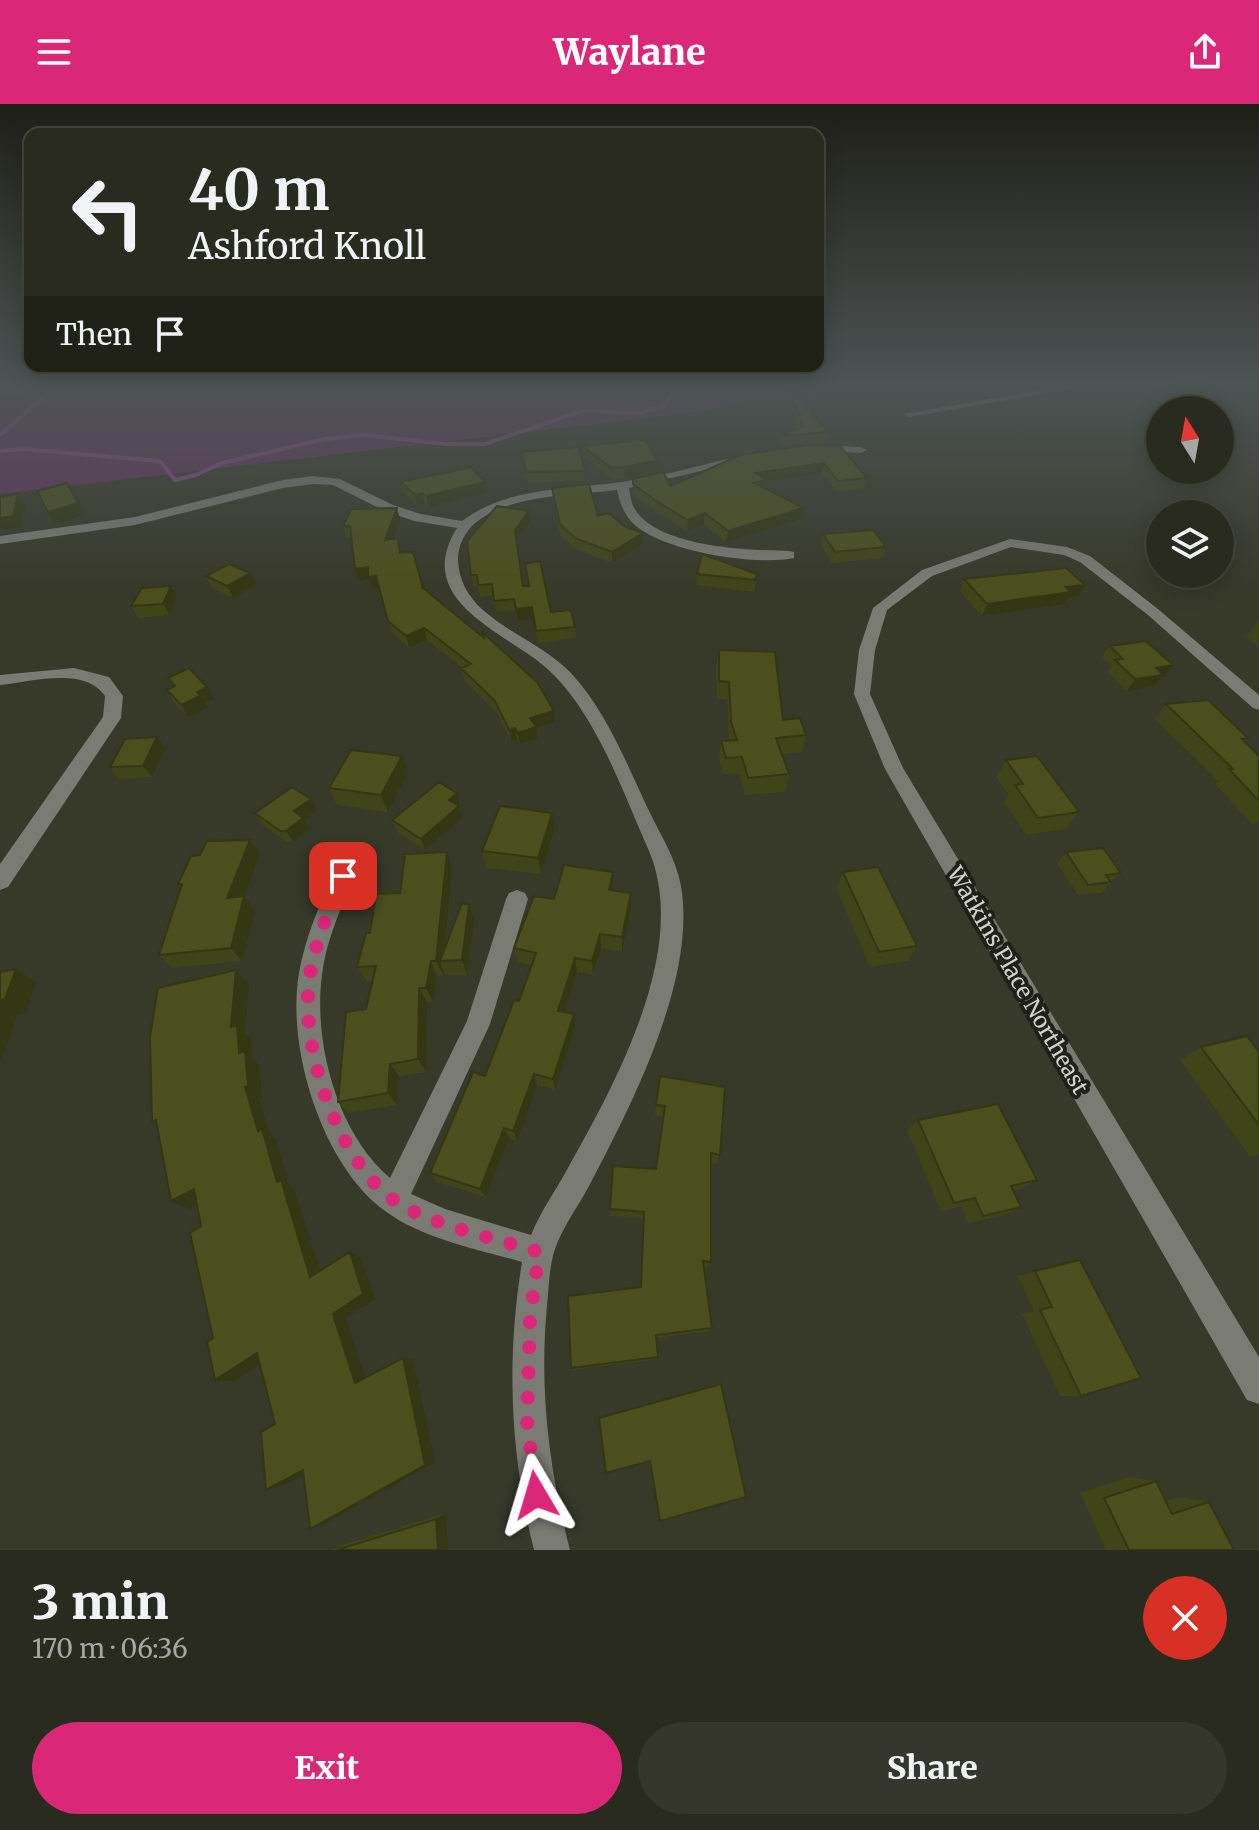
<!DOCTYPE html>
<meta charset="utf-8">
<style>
:root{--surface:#292b1f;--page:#35372c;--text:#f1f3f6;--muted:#a5a7a4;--line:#45473d;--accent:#db2777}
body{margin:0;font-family:Merriweather,serif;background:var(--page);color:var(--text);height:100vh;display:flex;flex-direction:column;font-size:30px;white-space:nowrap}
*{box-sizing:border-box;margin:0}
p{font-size:26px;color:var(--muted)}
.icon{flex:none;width:44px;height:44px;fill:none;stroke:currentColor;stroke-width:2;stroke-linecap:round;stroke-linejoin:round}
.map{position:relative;height:1446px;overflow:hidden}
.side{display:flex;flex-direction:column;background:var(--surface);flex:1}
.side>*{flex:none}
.top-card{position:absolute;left:24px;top:24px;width:800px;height:244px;border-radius:16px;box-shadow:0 4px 20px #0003,0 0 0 2px var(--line);background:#292b1f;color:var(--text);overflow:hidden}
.needle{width:52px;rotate:349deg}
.controls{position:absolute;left:1146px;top:292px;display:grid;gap:16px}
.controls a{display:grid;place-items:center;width:88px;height:88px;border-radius:50%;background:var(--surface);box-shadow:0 4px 20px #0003,0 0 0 2px var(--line);font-size:40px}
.pin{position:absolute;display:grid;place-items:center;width:68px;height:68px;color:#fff;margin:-34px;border-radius:16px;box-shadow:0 4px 12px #0006}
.me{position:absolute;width:88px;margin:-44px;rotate:353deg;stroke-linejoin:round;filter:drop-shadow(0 0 6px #0008)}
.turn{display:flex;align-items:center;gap:28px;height:168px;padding:0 32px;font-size:36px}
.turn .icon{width:104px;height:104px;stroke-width:2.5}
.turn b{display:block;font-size:56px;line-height:68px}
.then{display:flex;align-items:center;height:76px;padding:0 32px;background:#0003;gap:16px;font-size:30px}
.round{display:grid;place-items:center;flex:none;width:84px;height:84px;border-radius:42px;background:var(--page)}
.overview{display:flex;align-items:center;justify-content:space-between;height:136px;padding:0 32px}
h1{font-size:48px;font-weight:800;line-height:60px}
.cta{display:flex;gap:16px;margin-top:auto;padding:16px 32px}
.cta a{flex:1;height:92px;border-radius:48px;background:var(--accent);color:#fff;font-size:32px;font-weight:800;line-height:92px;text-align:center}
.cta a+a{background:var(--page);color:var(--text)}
header{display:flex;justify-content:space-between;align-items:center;height:104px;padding:0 32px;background:var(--accent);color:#fff;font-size:36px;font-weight:800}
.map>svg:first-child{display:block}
.green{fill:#64335f}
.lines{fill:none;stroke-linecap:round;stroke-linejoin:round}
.stream{stroke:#894682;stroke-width:4}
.minor{fill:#7a7b73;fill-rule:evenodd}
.wall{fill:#404419}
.shaded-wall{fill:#343714}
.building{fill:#4b4f1d;stroke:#343714;stroke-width:2}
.route{stroke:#db2777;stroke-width:14;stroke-dasharray:0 25.2}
.labels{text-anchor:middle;stroke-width:8;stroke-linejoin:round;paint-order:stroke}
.street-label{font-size:22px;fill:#d1d3c9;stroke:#1f2018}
</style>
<header><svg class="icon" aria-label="menu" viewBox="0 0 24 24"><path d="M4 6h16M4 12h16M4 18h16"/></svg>Waylane<svg class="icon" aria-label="share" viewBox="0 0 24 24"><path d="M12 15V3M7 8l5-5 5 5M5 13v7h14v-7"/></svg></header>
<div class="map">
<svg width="1259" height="1446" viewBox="0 0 1259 1446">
<rect width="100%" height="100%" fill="#373929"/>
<path class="green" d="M0 282H816L697 308 0 390Z"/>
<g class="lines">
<path class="stream" d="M0 331 56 282
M0 347 22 345 160 357 175 376 196 371 222 359 325 335 364 331 446 340H485L582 307 641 309 666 301 674 282"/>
<path class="minor" d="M1065 282H1088L909 313 904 310Z
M814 341 861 343 867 346 861 349 818 346 812 343Z
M743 351 747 352V356L629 384C630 389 631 397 633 402 655 444 748 446 789 447L794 448V454C755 462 669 448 637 423 625 413 620 400 617 386 570 392 461 389 458 455 458 475 468 493 483 506 510 530 546 543 572 570 607 609 626 658 648 705 660 730 676 754 681 782 697 875 631 1002 589 1082 578 1103 563 1122 555 1145 549 1163 549 1183 547 1202 539 1286 549 1365 570 1446H534C510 1350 506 1256 522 1158 477 1145 423 1135 385 1107 322 1061 286 944 299 869 305 834 320 798 336 766L343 763 350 766 354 772C341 804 326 837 322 871 313 938 337 1029 390 1074L467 917 506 795 509 789 517 786 525 789 528 795 490 920 411 1090 445 1105 531 1131C541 1106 557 1085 569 1062 616 978 690 844 649 747 627 697 606 639 574 595 562 578 547 563 531 552 487 521 416 489 457 424L414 417 385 407 333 381 313 380 283 384 135 421 0 440V432L135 413 283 376 313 372 340 375 393 401 421 410 462 417C509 382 567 386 622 378 663 372 703 361 743 351Z
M1010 435 1067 443 1090 452 1158 505 1259 591V606L1253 604 1148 511 1080 458 1064 451 1011 443 932 472 887 506 875 546 870 590 903 664 1259 1253V1300L1247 1296 885 665 854 590 859 546 873 504 922 466Z
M74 564 109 573 123 592 121 614 8 783 0 786V760L103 613 105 592C84 562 32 578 0 581V571Z"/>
</g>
<path class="wall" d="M791 286 828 328 826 338 780 342 781 332 798 324 789 296Z
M809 341 867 374 865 385 836 387 822 369 765 378 764 385 804 404 802 415 726 438 704 420 687 427 656 408 633 391V375L671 382Z
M582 342 657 357 656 367 625 374 612 375 583 353Z
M522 348 585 367 586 377 527 379Z
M401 378 486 389 429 403 425 400 417 402 403 388Z
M552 384 598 412 643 440 612 459 575 445 560 431 553 394Z
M400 415 393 435 423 484 555 618 536 624 537 635 520 640 517 636 511 637 497 609 464 576 461 564H463L427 536 409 544 392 528 379 484 372 485 369 475 358 477 351 433H347L343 422Z
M530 418 516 437 523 482 551 508 575 523 576 534 538 539 534 515 518 517 516 506 496 508 494 491 480 493 478 482 474 483 471 471Z
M823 430 886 443 883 454 832 459 821 442Z
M697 470H757L754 488 696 481Z
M206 472 256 481 233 494 212 484Z
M964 475 1085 481 1079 492 1068 494 1065 500 982 512 960 487Z
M171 482 177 493 170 511 138 514 131 502Z
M1257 518H1259V544L1246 533Z
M1110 542 1173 561 1164 573H1161L1155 582 1127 587 1108 568 1111 562 1102 553Z
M719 546 783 616 806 631 802 648 782 650 789 670 785 688 745 691 739 670 723 671 719 655 721 637H729L727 595H717L716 563Z
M168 574 207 583 214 595 205 599 208 604 188 613 174 598 167 586 174 583Z
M1166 600 1248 634 1244 638 1259 652V719L1252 720 1215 680 1218 677 1155 615Z
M165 645 152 673 119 675 110 663Z
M1006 656 1079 708 1066 725 1026 731 1004 698 1009 691 996 673Z
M408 669 388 708 337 701 329 684Z
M457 689 460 701 458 702 462 714 425 746 397 728 392 716Z
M311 695 317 706 304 716 310 725 293 738H287L263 721 255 709Z
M552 709 554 725 541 770 486 764 482 747Z
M250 736 260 750 244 792 255 806 242 857 172 864 159 851 181 784 178 780 200 751Z
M1066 748 1121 769 1101 789 1078 791 1057 759Z
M452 764 446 842 469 801 474 816 467 871H446L443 866V871L437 872 433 898H427L426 968 399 972 397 1001 349 1009 338 998 366 905 373 877H367L357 863 370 829 400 789Z
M613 768 612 787 631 789V804L622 848 601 844 593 871 577 868 564 908 575 923 555 986 537 981 517 1037 509 1034 486 1093 437 1078 430 1069 485 972 519 897 532 861 517 858 514 844 554 795Z
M843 768 917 842 908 857 870 863 836 784Z
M1201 943 1259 948V1051L1250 1053 1180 956Z
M660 972 720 1051 716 1060 711 1059V1158L707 1163H704L712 1224 709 1227 656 1234 658 1253 657 1255 573 1266 571 1264 641 1183 643 1115 610 1112V1105L656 1065 663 1013 655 1011Z
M918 1016 1037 1076 1020 1085 1013 1087 1021 1103 1005 1111 968 1119 961 1102 941 1107 907 1027Z
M1080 1156 1081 1292H1060L1022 1210 1034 1207 1018 1172Z
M1130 1373 1156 1377 1166 1397 1180 1393 1209 1398 1234 1446H1106L1080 1389Z
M446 1409 448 1446H332L342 1441Z"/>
<path class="shaded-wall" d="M657 357 656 367 625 374 624 363Z
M824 359 822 369 765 378 764 387 752 390 756 369Z
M485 378 486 389 429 403 426 392Z
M67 379 85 410 55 420 48 408Z
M422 389 425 400 417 402 415 391Z
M18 390 26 401 21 423 0 426V414Z
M397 404 400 415 389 447 385 436Z
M804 404 802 415 726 438 728 427Z
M529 407 530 418 516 437 515 426Z
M705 409 704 420 687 427 688 416Z
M643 429V440L612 459V448Z
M368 463 376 472 379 484 372 485 369 475 358 477 355 465Z
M250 469 256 481 233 494 227 482Z
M1085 481 1079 492 1068 494 1065 500 982 512 987 500 1066 483Z
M171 482 177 493 170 511 163 500Z
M532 503 534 515 518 517 516 505Z
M424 524 427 536 409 544 406 532Z
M1173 561 1164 573H1161L1155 582 1127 587 1135 575 1156 564Z
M207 583 214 595 205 599 208 604 188 613 181 601 197 588Z
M554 607 555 618 536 624 537 635 520 640 518 629 530 614Z
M515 624 517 636 511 637 509 626Z
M157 633 165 645 152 673 143 662Z
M402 652 408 669 388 708 381 691Z
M457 689 460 701 452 708 449 696Z
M311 695 317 706 304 716 310 725 293 738 286 727 294 707Z
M459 702 462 714 425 746 421 735Z
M552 709 554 725 541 770 538 754Z
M250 736 260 750 238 808 227 794Z
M447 748 452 764 444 857H440L443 866V871L436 857Z
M613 768V783L609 801V786Z
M631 789V804L622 848V833Z
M244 792 255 806 242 857 231 844Z
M469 801 474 816 467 871 462 856Z
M600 830 601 844 593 871 592 857Z
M575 854 577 868 561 919 558 907Z
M431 857 437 872 433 898 426 884Z
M16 865 36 879 26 909 17 911 2 955 0 956V896Z
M236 866 249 881 245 929 251 934 252 954 259 960 262 994 259 995 270 1031 276 1035 289 1082 294 1085 324 1178 310 1173 258 1027 245 983 231 923Z
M419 884 427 898 426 968 418 955Z
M574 910 575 923 555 986 553 975Z
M390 960 399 972 397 1001 388 989Z
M534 970 537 981 517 1037 513 1027Z
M504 1024 509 1034 486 1093 480 1085Z
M194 1085 211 1093 190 1105 171 1097Z
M350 1148 361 1154 375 1195 346 1214 367 1280 355 1279 333 1210Z
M257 1249 274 1251 234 1277 215 1276Z
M403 1254 413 1256 435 1358 326 1419 310 1425Z
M319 1363 284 1381 266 1386 303 1366Z
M446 1409 448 1446H438L436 1415Z"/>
<path class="building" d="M791 286 828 328 781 332 803 322Z
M645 336 657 357 624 363 612 364 582 342Z
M809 341 840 342 867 374 838 377 824 359 756 369 766 376 754 379 804 404 728 427 705 409 688 416 656 397 633 380V375L663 368 671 382 740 351Z
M579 343 585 367 526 368 522 348Z
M471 363 485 378 426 392 422 389 415 391 401 378Z
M67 379 78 399 48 408 37 387Z
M589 380 598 412 609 409 624 422 643 429 612 448 575 434 560 420 552 384Z
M18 390 13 412 0 414V393Z
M497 402 529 407 515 426 523 482H529L525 460 540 457 551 508 571 506 575 523 536 527 532 503 516 505 514 495 494 497 492 480 478 481 477 471H471L467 437Z
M397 404 385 436 398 434 400 449 413 448 423 484 484 534 483 529 537 578 554 607 530 614 536 623 518 629 515 624 509 626 495 597 461 564 471 560 424 524 406 532 388 517 376 472 368 473V463L355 465 350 422H343L351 405Z
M873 426 886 443 835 448 823 430Z
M702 450 757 470 755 476 697 470Z
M229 460 250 469 227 482 206 472Z
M1066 464 1085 481 1066 483 1071 488 987 500 964 475Z
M171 482 163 500 131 502 142 484Z
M1146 537 1173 561 1156 564 1163 571 1135 575 1115 556 1123 555 1110 542Z
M719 546 775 548 783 616 800 614 806 631 776 634 789 670 748 674 742 653 726 654 721 637 737 636 731 618 729 578 719 577Z
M189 564 207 583 197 588 200 592 181 601 167 586 175 582 168 574Z
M1208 596 1248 634 1242 635 1259 652V697L1229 665H1233L1166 600Z
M157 633 143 662 110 663 125 635Z
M351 646 402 652 381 691 329 684Z
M1037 652 1079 708 1038 714 1015 681 1023 680 1006 656Z
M439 678 457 689 449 696 459 702 421 735 392 716Z
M292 683 311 695 294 707 303 714 286 727H280L255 709Z
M500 702 552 709 538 754 482 747Z
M250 736 227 794 244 792 231 844 159 851 182 780H178L191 752 200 751 207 737Z
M1103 744 1121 769 1106 771 1111 778 1088 781 1066 748Z
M447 748 436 857H431L426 884H419L418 955 390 960 388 989 338 998 346 908 366 905 376 862 357 863 366 829H370L376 790 400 789 405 750Z
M564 761 613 768 609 786 631 789 622 833 600 830 592 857 575 854 558 907 574 910 553 975 534 970 513 1027 504 1024 480 1085 430 1069 473 968 485 972 514 896 519 897 536 849 514 844 534 792 554 795Z
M878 763 917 842 879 848 843 768Z
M462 799 469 801 462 856 440 857Z
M16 865 5 895 0 896V868Z
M236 866 231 923 237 921 239 949 245 947 248 982 245 983 258 1027 262 1025 277 1078 281 1076 310 1173 350 1148 363 1190 333 1210 355 1279 403 1254 425 1361 310 1425 303 1366 266 1386 261 1328 275 1320 257 1249 215 1276 207 1238 213 1234 190 1129 201 1122 194 1085 171 1097 156 1016 152 1018 150 933 158 884Z
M1247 932 1259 948V1021L1201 943Z
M660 972 725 983 720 1051 711 1049V1158L703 1157 712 1224 656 1231 658 1253 571 1264 568 1192 641 1183 644 1108 610 1105 613 1062 656 1065 665 1002 656 1001Z
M998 1000 1037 1076 1011 1082 1021 1103 983 1112 975 1094 954 1099 918 1016Z
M1080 1156 1141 1274 1081 1292 1040 1206 1052 1203 1035 1167Z
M721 1280 746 1393 660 1417 650 1357 606 1369 599 1314Z
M1156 1377 1172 1410 1209 1398 1234 1446H1129L1104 1394Z
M436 1415 438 1446H337Z"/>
<linearGradient id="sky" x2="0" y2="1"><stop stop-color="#1e1f17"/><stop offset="0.58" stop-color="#4d5454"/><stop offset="1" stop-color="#4d5454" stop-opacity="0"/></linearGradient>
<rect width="1259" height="484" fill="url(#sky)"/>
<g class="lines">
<path class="route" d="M343 772C330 804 316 836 310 870 298 939 337 1057 395 1097 430 1121 498 1135 539 1148L530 1214 527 1317 536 1391"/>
</g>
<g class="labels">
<g class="street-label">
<text transform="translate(1018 876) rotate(60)" y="8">Watkins Place Northeast</text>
</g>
</g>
</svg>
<div class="controls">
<a><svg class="needle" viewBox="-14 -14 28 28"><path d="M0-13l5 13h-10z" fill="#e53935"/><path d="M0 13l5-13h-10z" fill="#a5a7a4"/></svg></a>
<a><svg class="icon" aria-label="layers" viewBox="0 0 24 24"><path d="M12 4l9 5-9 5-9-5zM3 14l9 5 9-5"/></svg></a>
</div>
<div class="pin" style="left:343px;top:772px;background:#d93025"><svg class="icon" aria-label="arrive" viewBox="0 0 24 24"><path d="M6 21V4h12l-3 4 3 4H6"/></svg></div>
<svg class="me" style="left:536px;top:1391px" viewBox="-20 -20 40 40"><path d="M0-17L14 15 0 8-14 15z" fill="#db2777" stroke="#fff" stroke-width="4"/></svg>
<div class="top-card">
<div class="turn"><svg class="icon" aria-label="left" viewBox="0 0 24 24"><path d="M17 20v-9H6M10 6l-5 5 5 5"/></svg><div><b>40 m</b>Ashford Knoll</div></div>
<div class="then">Then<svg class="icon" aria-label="arrive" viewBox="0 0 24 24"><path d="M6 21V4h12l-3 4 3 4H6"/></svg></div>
</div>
</div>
<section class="side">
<div class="overview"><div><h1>3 min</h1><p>170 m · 06:36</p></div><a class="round" style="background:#d93025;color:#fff"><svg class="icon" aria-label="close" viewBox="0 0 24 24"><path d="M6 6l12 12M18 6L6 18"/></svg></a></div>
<div class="cta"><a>Exit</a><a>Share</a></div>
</section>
